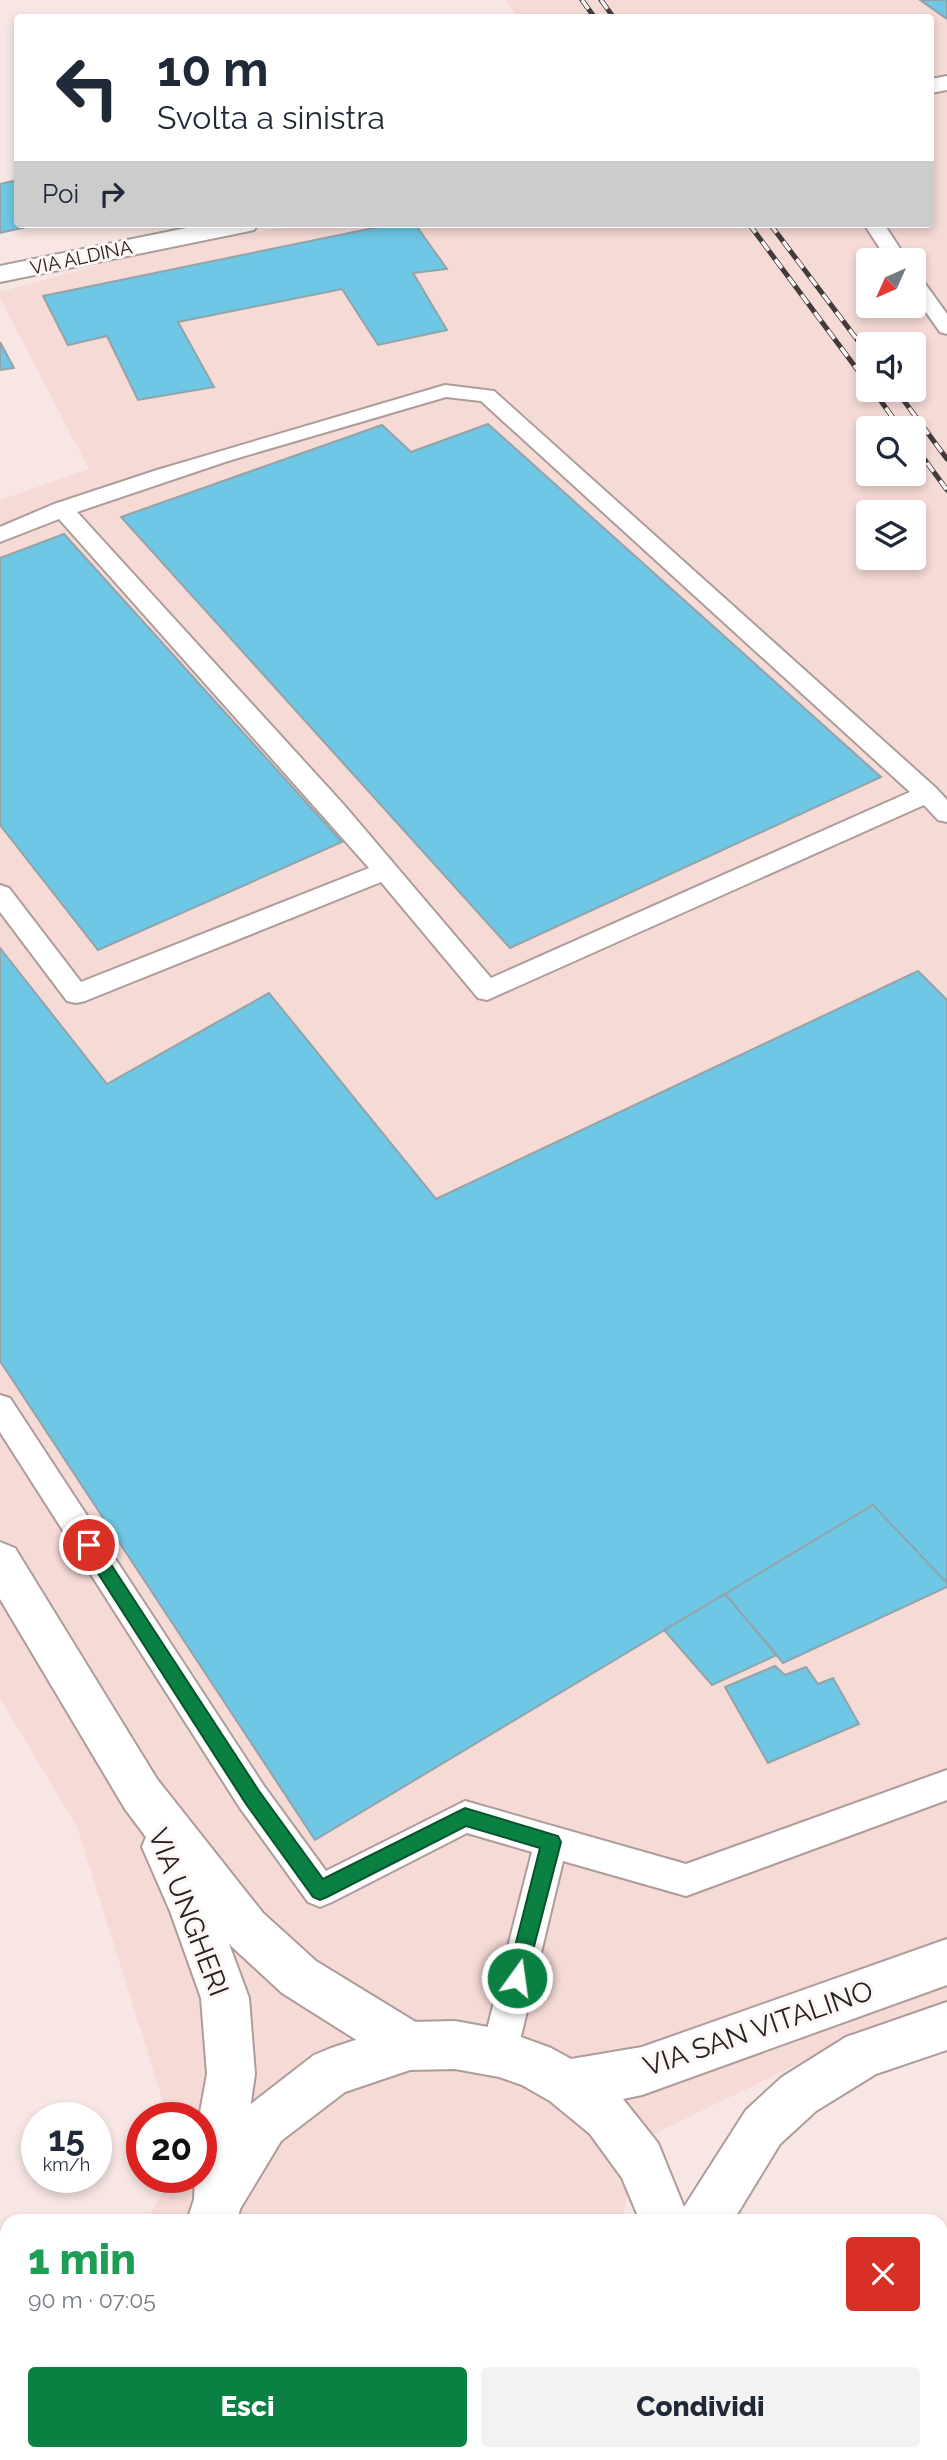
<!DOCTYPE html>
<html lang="it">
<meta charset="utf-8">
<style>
:root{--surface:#fff;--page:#f2f2f3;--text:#1f2937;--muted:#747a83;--accent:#0b8043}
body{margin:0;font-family:Raleway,sans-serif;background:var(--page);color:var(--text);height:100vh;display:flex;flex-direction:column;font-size:26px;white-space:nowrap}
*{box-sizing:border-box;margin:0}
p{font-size:23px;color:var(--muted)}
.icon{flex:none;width:38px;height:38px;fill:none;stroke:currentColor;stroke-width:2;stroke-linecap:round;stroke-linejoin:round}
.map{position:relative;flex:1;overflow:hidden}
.details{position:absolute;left:0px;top:2214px;width:948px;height:247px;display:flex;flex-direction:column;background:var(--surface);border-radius:21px 21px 0 0;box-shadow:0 4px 10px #0003}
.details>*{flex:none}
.hud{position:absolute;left:14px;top:14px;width:920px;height:214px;border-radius:7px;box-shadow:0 4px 10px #0003;background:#fff;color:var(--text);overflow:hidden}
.needle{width:46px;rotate:225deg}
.controls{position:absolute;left:856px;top:248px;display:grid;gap:14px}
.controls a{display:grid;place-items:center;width:70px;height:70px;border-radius:7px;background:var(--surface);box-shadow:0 4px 10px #0003;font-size:35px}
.speed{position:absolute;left:21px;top:2102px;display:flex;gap:14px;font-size:35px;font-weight:700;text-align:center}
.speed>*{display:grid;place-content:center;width:91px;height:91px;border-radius:50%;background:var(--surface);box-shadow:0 4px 10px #0003;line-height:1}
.speed small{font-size:18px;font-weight:400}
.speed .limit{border:10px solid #d22;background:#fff;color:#111}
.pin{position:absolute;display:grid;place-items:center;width:60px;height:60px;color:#fff;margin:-30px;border:4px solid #fff;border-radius:50%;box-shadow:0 2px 7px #0007}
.me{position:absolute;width:77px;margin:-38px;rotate:14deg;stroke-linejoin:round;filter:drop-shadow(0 0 5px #0008)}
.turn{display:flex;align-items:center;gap:24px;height:147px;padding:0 28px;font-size:32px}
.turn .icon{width:91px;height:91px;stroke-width:2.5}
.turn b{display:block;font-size:49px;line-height:60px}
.then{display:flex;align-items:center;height:66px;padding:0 28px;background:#0003;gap:14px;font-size:26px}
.round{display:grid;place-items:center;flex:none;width:74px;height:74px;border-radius:7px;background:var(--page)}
.head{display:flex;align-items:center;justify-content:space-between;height:119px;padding:0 28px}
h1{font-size:42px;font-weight:800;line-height:52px;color:#1e9e55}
.cta{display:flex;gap:14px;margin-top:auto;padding:14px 28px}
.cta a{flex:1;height:80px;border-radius:7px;background:var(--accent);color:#fff;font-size:28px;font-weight:800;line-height:80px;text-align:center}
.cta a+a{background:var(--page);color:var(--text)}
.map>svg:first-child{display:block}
.built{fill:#f5dad6;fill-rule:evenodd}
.building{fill:#6ec7e4;stroke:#93a3a9;stroke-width:2}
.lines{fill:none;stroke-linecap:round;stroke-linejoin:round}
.lane-casing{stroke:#ad9c9a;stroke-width:4}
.street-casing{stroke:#ad9c9a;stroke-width:4}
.secondary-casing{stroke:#ad9c9a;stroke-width:4}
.lane{fill:#fff;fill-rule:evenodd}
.street{fill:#fff;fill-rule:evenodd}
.secondary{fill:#fff;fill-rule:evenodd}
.rail-casing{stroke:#423b3a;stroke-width:5}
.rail{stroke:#fef6f5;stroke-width:3.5;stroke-dasharray:11;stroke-linecap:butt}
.route{fill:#0b8043;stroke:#07532c;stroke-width:2}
.labels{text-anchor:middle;stroke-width:6;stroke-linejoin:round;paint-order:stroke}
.far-street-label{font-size:19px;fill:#282221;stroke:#fef6f5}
.near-street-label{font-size:28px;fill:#282221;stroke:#fef6f5}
</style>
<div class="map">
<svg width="947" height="2460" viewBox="0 0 947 2460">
<rect width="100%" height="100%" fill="#f8e6e4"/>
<path class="built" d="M505 0H947V2035L829 2049 635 2143 623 2221H146L172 2177H201V2118L168 2117 77 1827 0 1698V500L89 469 0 298V292L125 258 299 224H931V18H519ZM868 261H914V306H868ZM868 345H914V390H868ZM868 429H914V474H868ZM868 513H914V558H868Z
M8 2454H608L609 2460H4Z"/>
<path class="building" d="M920 0H947V19Z
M18 180V224H39L0 233V184Z
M393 224H415L447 269 413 273 447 330 378 345 342 289 178 322 214 387 138 400 107 336 68 345 43 296Z
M0 342 14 368 0 370Z
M488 424 881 777 510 948 121 517 382 425 411 452Z
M64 534 342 842 98 950 0 825V558Z
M0 948 107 1084 269 993 436 1199 918 971 947 1000V1583L873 1505 315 1840 0 1361Z
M873 1505 947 1583V1587L783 1663 725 1594Z
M725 1594 777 1655 712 1685 664 1630Z
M775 1666 785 1675 806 1667 818 1684 833 1678 859 1724 768 1763 725 1687Z"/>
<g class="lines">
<defs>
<path id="lane" d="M864 224H884L908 261H888Z
M914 276 921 278 947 314V334L940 332 914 295Z
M445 385 494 391 936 788 947 800V822L938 820 924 805 487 1000 478 998 381 882 85 1001 76 1003 67 1001 0 912V885L9 888 81 982 369 868 59 519 0 542V527L54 504 157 470ZM446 397 481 401 910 792 491 978 344 805 77 512 228 461Z
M0 1395 10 1398 264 1786 326 1871 465 1801 686 1864 947 1770V1800L686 1896 563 1861 517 2053 511 2065 499 2071 487 2065 481 2053 532 1852 467 1833 332 1902 320 1907 308 1902 240 1808 0 1432Z"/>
<path id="street" d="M947 76V90L931 93V79Z
M206 224H258L254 230 245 232 0 282V266Z
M0 1542 15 1548 157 1779 263 1913 316 1961 427 2029 434 2046 427 2063 410 2070 393 2063 282 1993 229 1944 249 1998 255 2074 248 2123 244 2198 237 2216C223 2221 215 2221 201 2216L194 2198 195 2177H201L199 2118 207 2074 201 1998 170 1911 142 1847 146 1837 125 1809 0 1599Z"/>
<path id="secondary" d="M947 1939V1985L642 2095 623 2099 658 2143 684 2207 746 2110 782 2077 846 2037 947 2002V2050L876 2074 816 2111 780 2144 733 2221H640L622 2178 590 2134 550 2101 522 2085 499 2077 455 2069 410 2070 345 2092 281 2141 240 2209 237 2221H187L200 2181 247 2107 314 2055 331 2048 410 2022 455 2021 499 2029 551 2048 571 2059 642 2047Z
M95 2454H150L147 2460H92Z
M226 2454H281L284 2460H229Z
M591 2454H680L679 2460H588Z"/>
</defs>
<use href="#lane" class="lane-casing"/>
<use href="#street" class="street-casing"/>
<use href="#secondary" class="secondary-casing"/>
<use href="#lane" class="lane"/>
<use href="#street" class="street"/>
<use href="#secondary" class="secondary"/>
<defs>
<path id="rail" d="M582 0 595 18
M601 0 614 18
M749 224 868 384
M770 224 868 354
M873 390 901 429
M896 390 947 459
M914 445 947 490"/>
</defs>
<use href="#rail" class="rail-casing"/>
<use href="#rail" class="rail"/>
</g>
<path class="route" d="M89 1537 95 1540 259 1791 323 1879 465 1808 558 1836 561 1842 524 1985 517 1988 510 1985 507 1978 540 1848 466 1826 327 1897 320 1900 313 1897 246 1804 83 1550 80 1545 83 1540Z"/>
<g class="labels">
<g class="far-street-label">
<text transform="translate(81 257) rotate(-12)" y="7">VIA ALDINA</text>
</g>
<g class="near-street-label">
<text transform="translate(189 1912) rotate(69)" y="10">VIA UNGHERI</text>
<text transform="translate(758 2028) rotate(-19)" y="10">VIA SAN VITALINO</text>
</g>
</g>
</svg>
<div class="controls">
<a><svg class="needle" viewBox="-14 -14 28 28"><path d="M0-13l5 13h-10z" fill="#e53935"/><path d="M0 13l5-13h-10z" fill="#747a83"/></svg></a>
<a><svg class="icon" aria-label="sound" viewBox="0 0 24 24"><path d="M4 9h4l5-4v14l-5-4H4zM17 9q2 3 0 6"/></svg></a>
<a><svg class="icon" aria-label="search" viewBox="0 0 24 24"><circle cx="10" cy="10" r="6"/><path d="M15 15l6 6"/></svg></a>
<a><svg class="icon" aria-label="layers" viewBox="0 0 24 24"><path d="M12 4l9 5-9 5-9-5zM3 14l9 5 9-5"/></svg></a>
</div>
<div class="speed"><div>15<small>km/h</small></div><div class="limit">20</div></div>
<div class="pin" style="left:89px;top:1545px;background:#d93025"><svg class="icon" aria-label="arrive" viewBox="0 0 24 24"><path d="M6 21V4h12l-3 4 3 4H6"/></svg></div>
<svg class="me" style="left:517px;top:1978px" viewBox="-20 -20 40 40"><circle r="17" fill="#0b8043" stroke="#fff" stroke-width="3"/><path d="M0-11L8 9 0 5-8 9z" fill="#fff"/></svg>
<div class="hud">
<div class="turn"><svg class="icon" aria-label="left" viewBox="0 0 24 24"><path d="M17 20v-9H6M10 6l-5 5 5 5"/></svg><div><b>10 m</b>Svolta a sinistra</div></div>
<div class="then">Poi<svg class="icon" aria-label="right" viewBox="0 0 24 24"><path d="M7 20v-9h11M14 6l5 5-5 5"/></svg></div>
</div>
<section class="details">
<div class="head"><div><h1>1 min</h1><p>90 m · 07:05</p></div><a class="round" style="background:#d93025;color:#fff"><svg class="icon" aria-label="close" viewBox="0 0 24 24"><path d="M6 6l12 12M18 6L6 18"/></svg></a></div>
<div class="cta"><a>Esci</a><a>Condividi</a></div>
</section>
</div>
